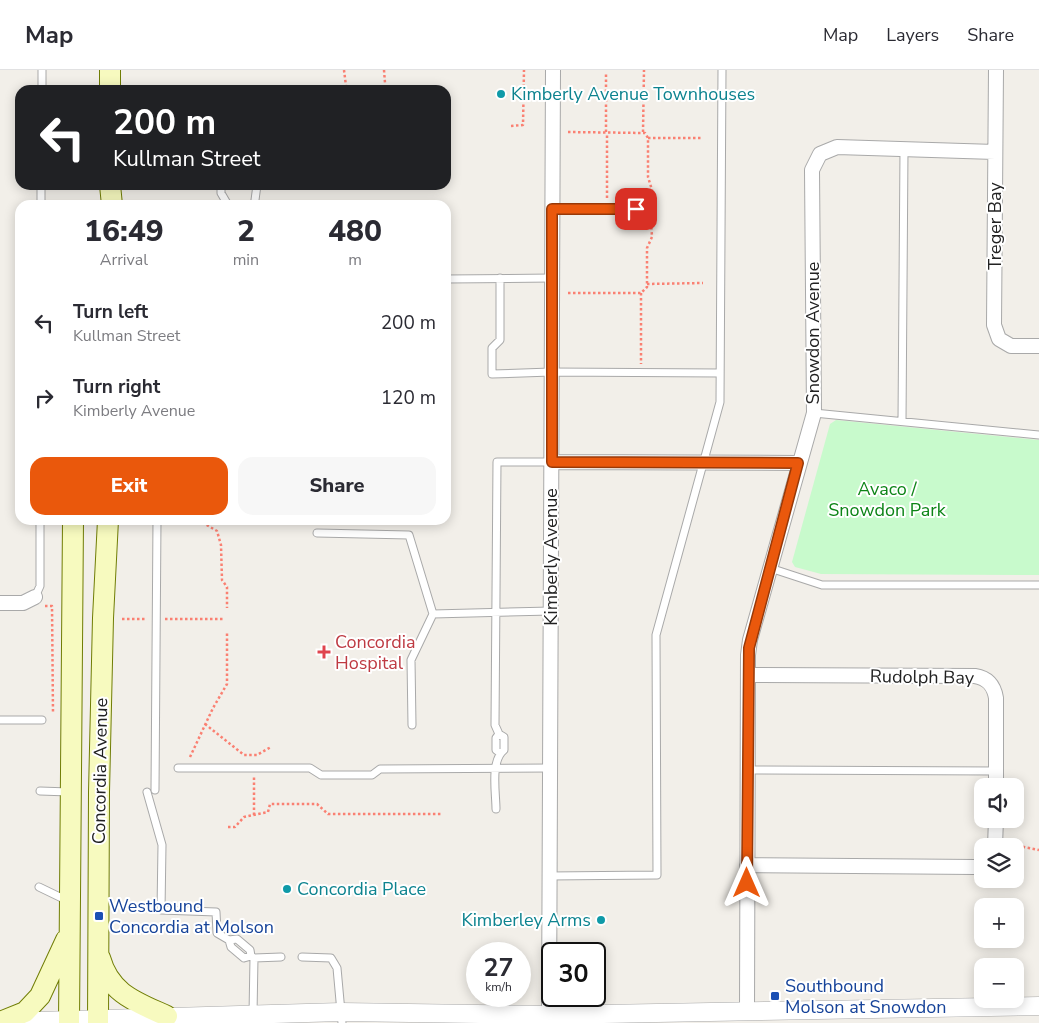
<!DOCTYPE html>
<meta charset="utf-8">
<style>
:root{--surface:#fff;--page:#f7f7f7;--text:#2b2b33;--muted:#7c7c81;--line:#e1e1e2;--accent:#ea580c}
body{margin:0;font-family:"Nunito Sans",sans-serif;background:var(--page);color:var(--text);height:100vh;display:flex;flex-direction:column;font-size:19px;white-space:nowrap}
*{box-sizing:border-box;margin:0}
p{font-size:16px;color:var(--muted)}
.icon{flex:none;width:28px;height:28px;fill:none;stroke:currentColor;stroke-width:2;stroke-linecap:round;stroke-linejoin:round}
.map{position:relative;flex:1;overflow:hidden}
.details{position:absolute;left:15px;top:130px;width:436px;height:325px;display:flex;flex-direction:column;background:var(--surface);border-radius:15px;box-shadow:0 2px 12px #0003}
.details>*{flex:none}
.hud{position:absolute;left:15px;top:15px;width:436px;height:105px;border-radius:15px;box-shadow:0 2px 12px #0003;background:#202124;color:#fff;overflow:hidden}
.buttons{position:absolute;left:974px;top:708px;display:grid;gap:10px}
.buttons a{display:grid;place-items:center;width:50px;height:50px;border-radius:10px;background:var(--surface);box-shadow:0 2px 12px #0003;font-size:25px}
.speed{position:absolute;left:466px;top:872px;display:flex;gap:10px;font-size:25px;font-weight:700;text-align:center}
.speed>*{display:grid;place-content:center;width:65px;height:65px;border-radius:50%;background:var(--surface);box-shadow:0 2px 12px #0003;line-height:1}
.speed small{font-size:12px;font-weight:400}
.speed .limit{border:2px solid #111;border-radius:8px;background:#fff;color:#111}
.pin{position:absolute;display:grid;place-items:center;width:42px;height:42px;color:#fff;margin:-21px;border-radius:10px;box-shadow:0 2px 8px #0006}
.me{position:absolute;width:55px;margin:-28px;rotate:0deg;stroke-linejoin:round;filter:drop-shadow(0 0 4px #0008)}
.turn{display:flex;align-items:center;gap:18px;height:105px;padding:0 15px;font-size:22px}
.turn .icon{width:65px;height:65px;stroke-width:2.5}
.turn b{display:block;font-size:35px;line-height:42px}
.eta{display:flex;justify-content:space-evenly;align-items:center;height:85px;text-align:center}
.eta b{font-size:30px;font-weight:800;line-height:35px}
.action{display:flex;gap:10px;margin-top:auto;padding:10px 15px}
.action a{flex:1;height:58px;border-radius:15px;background:var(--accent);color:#fff;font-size:20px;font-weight:800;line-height:58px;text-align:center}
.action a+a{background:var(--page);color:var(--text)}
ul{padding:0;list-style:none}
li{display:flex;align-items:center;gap:15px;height:75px;padding:0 15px}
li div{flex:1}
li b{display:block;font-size:19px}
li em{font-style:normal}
header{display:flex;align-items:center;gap:30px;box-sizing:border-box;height:70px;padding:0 25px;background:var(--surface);border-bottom:1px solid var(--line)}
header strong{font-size:24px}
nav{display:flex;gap:28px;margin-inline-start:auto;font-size:18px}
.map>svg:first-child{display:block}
.park{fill:#c8facc}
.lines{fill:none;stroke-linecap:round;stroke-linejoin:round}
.service-casing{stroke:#a9a9a9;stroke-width:9}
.minor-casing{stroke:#a9a9a9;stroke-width:16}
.tertiary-casing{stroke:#a9a9a9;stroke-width:19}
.secondary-casing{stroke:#707d05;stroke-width:22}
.path{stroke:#fa8072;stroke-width:2.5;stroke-dasharray:2.5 2.5;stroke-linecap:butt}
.service{stroke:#fff;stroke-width:7}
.minor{stroke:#fff;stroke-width:14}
.tertiary{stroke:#fff;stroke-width:18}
.secondary{stroke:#f7fabf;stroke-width:20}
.route-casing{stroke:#983908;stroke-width:12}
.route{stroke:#ea580c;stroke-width:9}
.culture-dot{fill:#0f9aa8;stroke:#fff;stroke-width:2}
.health-dot{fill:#e0444e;stroke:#fff;stroke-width:2}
.transit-dot{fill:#1a4fb4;stroke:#fff;stroke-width:2}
.labels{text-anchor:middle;stroke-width:4;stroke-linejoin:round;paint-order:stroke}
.culture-label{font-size:18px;fill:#0d838f;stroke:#fff;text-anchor:start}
.street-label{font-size:18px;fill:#222;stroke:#fff}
.park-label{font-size:18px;fill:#0c8416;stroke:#fff}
.health-label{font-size:18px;fill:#be3a42;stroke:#fff;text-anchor:start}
.transit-label{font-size:18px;fill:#164399;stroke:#fff;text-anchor:start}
</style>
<header>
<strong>Map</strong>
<nav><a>Map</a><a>Layers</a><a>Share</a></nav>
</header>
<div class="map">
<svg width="1039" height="953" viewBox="0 0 1039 953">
<rect width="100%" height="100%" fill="#f2efe9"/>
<path class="park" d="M836 350 1039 370V505L821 504 795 497 792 492 830 354Z"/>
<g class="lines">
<defs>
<path id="service" d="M42 20V0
M221 115V123L228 135
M255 130 257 115
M41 135V115
M552 139H650
M500 208V270L492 278V304L551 302 720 303
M446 209 552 208
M814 343 1039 365
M902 351 904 80
M317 463 409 465 433 544 551 541
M770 498 822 515H1039
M35 527 40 516V450
M0 650H42
M412 655 411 590 433 544
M499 664 496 668V680L500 683
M178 698H310L321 705H372L380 699 550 698
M747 700 996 701
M155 720 157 450
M40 721 69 722
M147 722 162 775 161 840 216 842 217 863 229 870
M496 739C496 723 490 691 504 680V667L499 664 495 655 497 392H552
M549 806 657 805 656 565 720 332 722 0
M39 817 68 831
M237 869 250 880 251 886 244 888 231 877 229 870Z
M251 886 254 888 253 944
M302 887 331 888 337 898 342 953
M254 888 281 887"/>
<path id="minor" d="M996 0 994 255 999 269 1011 276H1039
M552 392 798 393
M0 533H23L35 527
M749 605 975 606C988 608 994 616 996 628V716
M995 776 996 749
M747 795 975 797 982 795
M747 942 748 585 750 570 814 343 812 100 820 84 837 77 995 82
M549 945 553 0"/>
<path id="tertiary" d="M5 952 341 942 549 945 1039 936"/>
<path id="secondary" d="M110 0V20
M110 115 112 135
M100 888C110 924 136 932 167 946
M0 952 25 942 40 926 66 870
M69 953 73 450
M98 953 99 722 103 548 108 450"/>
</defs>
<use href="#service" class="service-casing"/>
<use href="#minor" class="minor-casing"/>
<use href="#tertiary" class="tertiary-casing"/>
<use href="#secondary" class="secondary-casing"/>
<path class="path" d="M344 0 346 16
M384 0 385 13
M511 56 523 55 524 0
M568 62 645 63 648 68V107L652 120 651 131
M606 62V3
M643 62 644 0
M648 68H703
M607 128V63
M647 214 703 213
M568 223H641L647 217V178L652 167 651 149
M641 223V294
M198 450 217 461 221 475 222 510 227 517V538
M45 536H52L53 643
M122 549H147
M165 549H224
M205 654 244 685H257L271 677
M190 687 213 638 227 614V561
M254 745V707
M228 757H235L244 747 268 742 270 734H317L328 744H441
M1008 774 1039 780"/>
<use href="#service" class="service"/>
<use href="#minor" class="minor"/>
<use href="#tertiary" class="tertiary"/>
<use href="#secondary" class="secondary"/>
</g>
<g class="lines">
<defs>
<path id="route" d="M636 139H552V392L798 393 749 578 747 813"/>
</defs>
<use href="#route" class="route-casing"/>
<use href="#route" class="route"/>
</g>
<g class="culture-dot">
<circle cx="501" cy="24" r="5"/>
<circle cx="287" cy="819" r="5"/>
<circle cx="601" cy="850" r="5"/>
</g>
<path class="health-dot" d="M321.5 574.5h5v5h5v5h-5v5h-5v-5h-5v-5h5z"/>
<g class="transit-dot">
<rect x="94" y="841" width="10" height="10" rx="2.5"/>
<rect x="770" y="921" width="10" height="10" rx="2.5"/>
</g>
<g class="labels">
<g class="culture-label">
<text x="511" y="30">Kimberly Avenue Townhouses</text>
<text x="297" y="825">Concordia Place</text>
<text x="591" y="856" text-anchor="end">Kimberley Arms</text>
</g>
<g class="street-label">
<text transform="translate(995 156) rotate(-90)" y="6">Treger Bay</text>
<text transform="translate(813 263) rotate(-90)" y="6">Snowdon Avenue</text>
<text transform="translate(551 487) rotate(-90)" y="6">Kimberly Avenue</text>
<text transform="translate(922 607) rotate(1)" y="6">Rudolph Bay</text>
<text transform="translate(100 701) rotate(-89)" y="6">Concordia Avenue</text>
</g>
<g class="park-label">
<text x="887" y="425">Avaco /<tspan x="887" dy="21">Snowdon Park</tspan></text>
</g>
<g class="health-label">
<text x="335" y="578">Concordia<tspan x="335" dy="21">Hospital</tspan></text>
</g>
<g class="transit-label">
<text x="109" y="842">Westbound<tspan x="109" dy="21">Concordia at Molson</tspan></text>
<text x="785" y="922">Southbound<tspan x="785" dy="21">Molson at Snowdon</tspan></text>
</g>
</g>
</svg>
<div class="buttons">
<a><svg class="icon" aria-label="sound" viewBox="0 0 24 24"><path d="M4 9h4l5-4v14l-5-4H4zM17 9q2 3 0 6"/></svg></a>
<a><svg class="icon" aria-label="layers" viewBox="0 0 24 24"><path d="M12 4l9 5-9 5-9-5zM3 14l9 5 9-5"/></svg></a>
<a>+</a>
<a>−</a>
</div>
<div class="speed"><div>27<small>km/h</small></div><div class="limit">30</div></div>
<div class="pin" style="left:636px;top:139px;background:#d93025"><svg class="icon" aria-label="arrive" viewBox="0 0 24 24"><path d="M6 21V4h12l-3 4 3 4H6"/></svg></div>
<svg class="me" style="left:747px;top:813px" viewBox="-20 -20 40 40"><path d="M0-17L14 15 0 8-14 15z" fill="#ea580c" stroke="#fff" stroke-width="4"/></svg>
<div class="hud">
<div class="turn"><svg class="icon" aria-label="left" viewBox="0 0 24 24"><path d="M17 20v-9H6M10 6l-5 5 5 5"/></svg><div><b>200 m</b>Kullman Street</div></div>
</div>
<section class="details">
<div class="eta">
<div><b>16:49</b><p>Arrival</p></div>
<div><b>2</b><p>min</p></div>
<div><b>480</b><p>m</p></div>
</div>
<ul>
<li><svg class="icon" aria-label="left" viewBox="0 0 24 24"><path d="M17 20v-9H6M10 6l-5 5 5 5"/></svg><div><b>Turn left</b><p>Kullman Street</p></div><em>200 m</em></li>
<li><svg class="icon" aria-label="right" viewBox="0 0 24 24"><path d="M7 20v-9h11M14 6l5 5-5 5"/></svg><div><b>Turn right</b><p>Kimberly Avenue</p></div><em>120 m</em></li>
</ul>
<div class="action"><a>Exit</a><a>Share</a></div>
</section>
</div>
